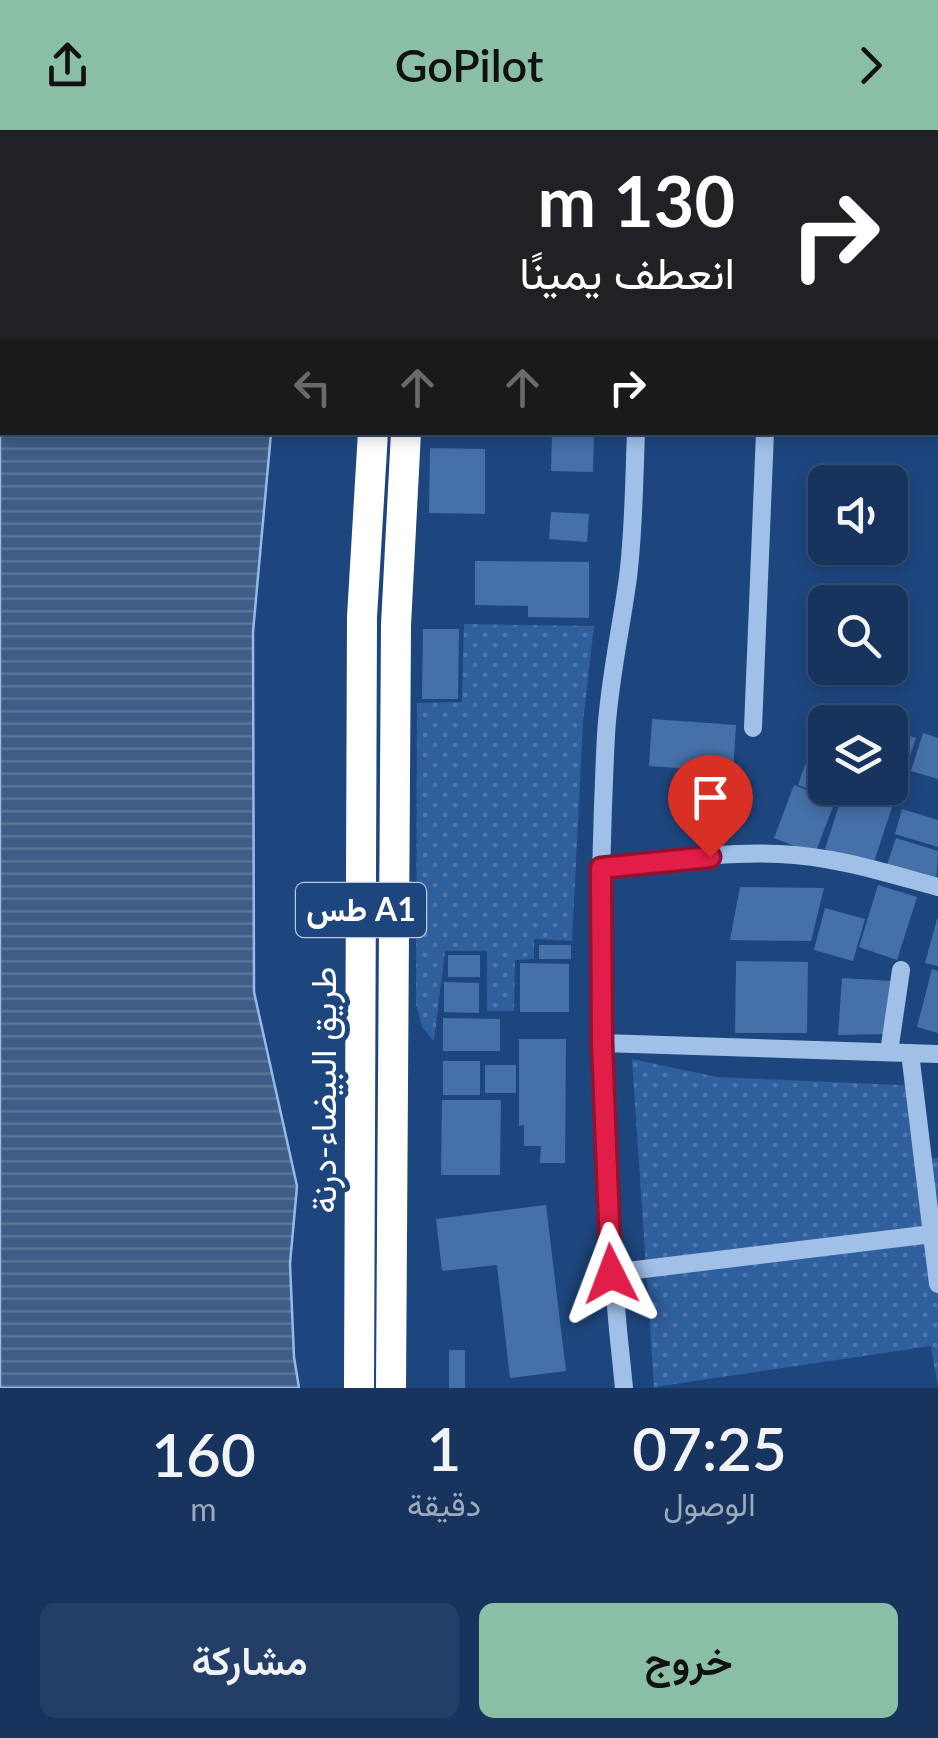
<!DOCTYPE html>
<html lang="ar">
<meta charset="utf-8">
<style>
:root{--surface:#16345e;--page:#233f67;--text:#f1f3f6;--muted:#9eaabc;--line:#354f73;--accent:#8abfa5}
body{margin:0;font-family:Lato,Vazirmatn,sans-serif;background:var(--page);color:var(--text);direction:rtl;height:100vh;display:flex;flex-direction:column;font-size:38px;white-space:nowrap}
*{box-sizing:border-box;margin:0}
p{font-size:32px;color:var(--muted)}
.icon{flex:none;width:55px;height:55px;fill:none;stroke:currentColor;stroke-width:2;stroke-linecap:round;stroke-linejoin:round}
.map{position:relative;height:1258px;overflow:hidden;direction:ltr}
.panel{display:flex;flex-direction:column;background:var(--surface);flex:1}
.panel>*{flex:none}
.guide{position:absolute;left:0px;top:0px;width:940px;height:305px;box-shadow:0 5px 15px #0003,0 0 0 2px var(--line);direction:rtl;background:#202124;color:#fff;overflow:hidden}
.controls{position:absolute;left:808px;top:335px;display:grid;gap:20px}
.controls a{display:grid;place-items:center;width:100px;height:100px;border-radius:15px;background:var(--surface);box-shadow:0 5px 15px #0003,0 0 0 2px var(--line);font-size:50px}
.pin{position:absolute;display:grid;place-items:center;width:85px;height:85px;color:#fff;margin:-102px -42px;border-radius:50% 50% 50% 0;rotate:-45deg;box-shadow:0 0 10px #0007}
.pin .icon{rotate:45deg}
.me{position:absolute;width:110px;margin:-55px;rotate:357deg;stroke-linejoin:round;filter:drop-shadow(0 0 8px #0008)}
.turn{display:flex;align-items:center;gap:35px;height:210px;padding:0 40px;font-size:45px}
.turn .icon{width:130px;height:130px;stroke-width:2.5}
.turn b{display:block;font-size:70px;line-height:85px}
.lanes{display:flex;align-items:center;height:95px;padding:0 40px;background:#0003;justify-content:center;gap:50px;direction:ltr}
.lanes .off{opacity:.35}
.eta{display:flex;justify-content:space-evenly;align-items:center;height:170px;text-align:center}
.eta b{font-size:60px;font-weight:600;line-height:70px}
.button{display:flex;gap:20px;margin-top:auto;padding:20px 40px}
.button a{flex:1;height:115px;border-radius:15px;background:var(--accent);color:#111;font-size:40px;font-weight:600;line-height:115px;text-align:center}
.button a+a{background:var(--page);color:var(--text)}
header{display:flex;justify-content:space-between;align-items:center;height:130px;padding:0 40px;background:var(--accent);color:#111;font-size:45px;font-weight:600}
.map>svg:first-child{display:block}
.grass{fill:url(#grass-dots)}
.water{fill:url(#water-rules);stroke:#95baea;stroke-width:2.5}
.building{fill:#4670a8}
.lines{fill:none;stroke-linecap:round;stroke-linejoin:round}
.minor{stroke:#a1c0e8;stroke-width:18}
.highway{stroke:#fff;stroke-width:30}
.route-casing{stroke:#92132f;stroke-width:25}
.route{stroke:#e11d48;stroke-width:18}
.labels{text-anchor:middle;stroke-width:10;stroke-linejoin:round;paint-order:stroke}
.shield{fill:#1e467e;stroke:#bcc8d8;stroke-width:2.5}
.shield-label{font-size:32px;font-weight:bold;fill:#fff}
.street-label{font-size:35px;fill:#fff;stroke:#1e467e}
</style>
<header><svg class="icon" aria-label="forward" viewBox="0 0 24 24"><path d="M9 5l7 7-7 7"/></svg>GoPilot<svg class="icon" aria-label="share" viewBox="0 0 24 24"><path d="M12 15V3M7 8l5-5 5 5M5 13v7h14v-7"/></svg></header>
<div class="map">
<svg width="938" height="1258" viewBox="0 0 938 1258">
<defs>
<pattern id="grass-dots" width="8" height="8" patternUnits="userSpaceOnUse" patternTransform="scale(2.5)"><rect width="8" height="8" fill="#305f9d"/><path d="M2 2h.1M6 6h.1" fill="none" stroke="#4f77ac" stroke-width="1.8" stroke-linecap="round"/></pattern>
<pattern id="water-rules" width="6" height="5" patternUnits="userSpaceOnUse" patternTransform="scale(2.5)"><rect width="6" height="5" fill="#3f5d86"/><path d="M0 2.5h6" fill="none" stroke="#5c7598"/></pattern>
</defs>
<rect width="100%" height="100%" fill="#1e467e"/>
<path class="grass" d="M464 494 594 496 583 592 572 811 534 809V829L515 830 514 881H487V821H445L434 911 422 897 416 874 417 573 462 572Z
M632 929 717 947 923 956 925 1029 938 1028V1258L931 1216 654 1257Z"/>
<path class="water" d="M0 0H246L2 2V302L271 303 253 502 254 862 297 1056 290 1134 294 1227 299 1258H0Z"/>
<path class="building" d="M552 302H594L593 342 551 341Z
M430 318 485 319V384L429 383Z
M551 382 589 384 587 412 549 409Z
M475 431 589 432V488L528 487V476L475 475Z
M423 499H459L458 569H422Z
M652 589 736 595 733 642 649 636Z
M821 590 825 591V658H842L838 669 798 655Z
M890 599 916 608 895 670 860 658H890Z
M923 603 938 608V649L911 641Z
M794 655 835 671 815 724 774 708Z
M844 660 892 677 873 735 825 719Z
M902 679 938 690V717L895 704Z
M896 708 938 721 936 754 886 738Z
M878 755 917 767 897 830 859 817Z
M740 757 824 758 811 811 730 810Z
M825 778 865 789 853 831 814 820Z
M937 789H938V836L925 833Z
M539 815H571V829H539Z
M448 825H480V847H448Z
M736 831 808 832 807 903H735Z
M520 833 569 834V882H520Z
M932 839 938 841V903L917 897Z
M842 848 892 851 889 904 838 905Z
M444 852 479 853V883L444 882Z
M443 888 500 889V921H443Z
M519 909H566L565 1033H540L541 1016H524V995L519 996Z
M443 931H480V965H443Z
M485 935H516V963H485Z
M442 970H501L500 1045H441Z
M546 1075 566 1241 510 1248 497 1135 442 1141 436 1089Z
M449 1220H465V1258H449Z"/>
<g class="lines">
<path class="minor" d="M645 2V0
M829 2 830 0
M753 598 765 302
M601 738C659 732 720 721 779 724 834 726 886 743 938 757
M602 913 938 924
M889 922 901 840
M910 923 938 1154
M611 1143 932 1104
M624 1258C600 1041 595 823 606 605 609 551 621 500 628 447 634 399 634 351 636 302"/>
<path class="highway" d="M402 2 403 0
M438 2V0
M359 1258 362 487 373 302
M391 1258 396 495 406 302"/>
</g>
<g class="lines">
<defs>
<path id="route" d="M611 1144 602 914 601 738 710 727"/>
</defs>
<use href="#route" class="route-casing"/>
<use href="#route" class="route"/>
</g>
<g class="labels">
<rect class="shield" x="296" y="753" width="130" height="54" rx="8"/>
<g class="shield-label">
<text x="361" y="791">طس A1</text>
</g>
<g class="street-label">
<text transform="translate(324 960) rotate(-90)" y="12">طريق البيضاء-درنة</text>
</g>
</g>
</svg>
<div class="controls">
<a><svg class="icon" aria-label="sound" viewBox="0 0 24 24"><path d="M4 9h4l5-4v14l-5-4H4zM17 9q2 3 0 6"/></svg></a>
<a><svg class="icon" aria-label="search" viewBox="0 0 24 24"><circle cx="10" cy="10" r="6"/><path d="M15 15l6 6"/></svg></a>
<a><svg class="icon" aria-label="layers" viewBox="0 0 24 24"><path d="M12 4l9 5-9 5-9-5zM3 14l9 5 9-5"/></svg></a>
</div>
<div class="pin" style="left:710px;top:727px;background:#d93025"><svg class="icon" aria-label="arrive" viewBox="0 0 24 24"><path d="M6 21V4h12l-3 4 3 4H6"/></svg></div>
<svg class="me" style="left:611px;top:1144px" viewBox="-20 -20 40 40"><path d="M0-17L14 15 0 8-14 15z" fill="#e11d48" stroke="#fff" stroke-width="4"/></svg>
<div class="guide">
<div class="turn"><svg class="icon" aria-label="right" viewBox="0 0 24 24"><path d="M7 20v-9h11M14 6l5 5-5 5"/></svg><div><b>130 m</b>انعطف يمينًا</div></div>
<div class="lanes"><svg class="icon off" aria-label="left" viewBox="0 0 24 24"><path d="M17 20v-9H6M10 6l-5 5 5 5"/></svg><svg class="icon off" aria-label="ahead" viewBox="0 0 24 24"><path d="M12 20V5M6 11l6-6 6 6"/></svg><svg class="icon off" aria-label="ahead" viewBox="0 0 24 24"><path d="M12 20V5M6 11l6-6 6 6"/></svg><svg class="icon" aria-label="right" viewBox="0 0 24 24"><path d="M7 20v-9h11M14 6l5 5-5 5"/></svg></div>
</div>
</div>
<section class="panel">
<div class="eta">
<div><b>07:25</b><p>الوصول</p></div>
<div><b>1</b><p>دقيقة</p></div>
<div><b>160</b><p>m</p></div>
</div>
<div class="button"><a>خروج</a><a>مشاركة</a></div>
</section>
